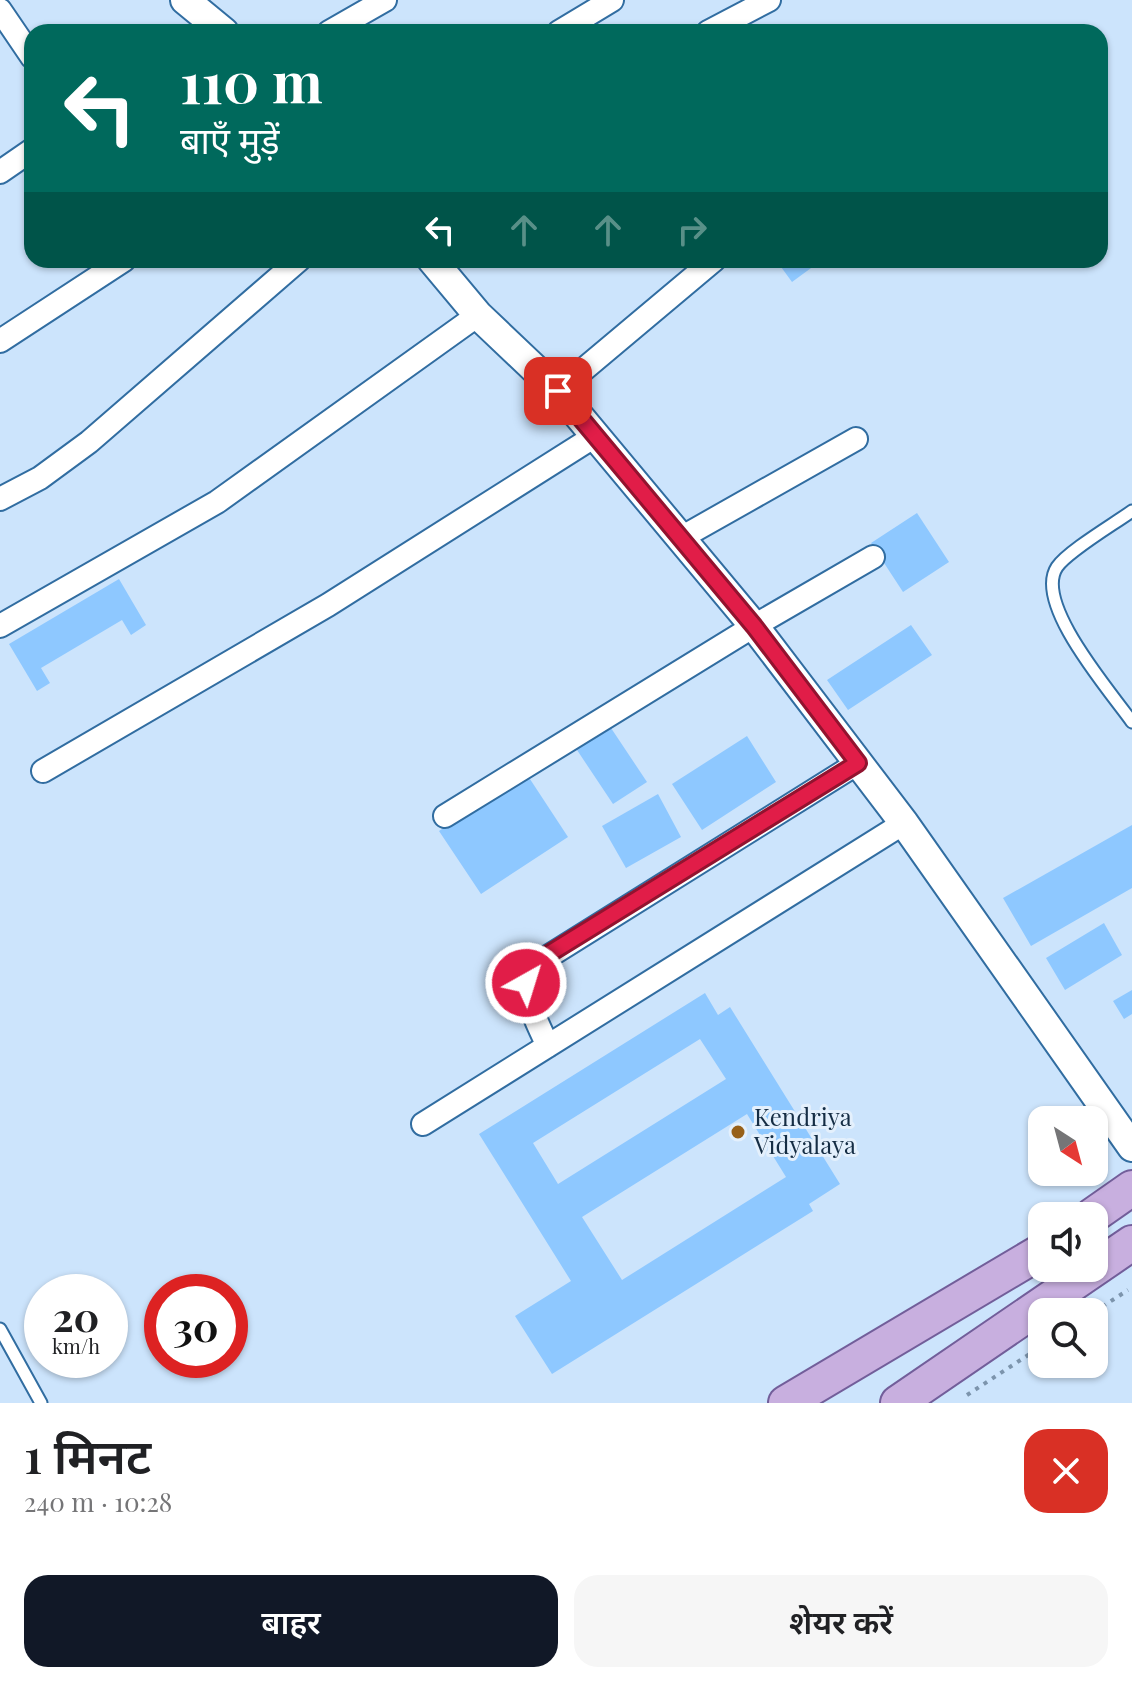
<!DOCTYPE html>
<html lang="hi">
<meta charset="utf-8">
<style>
:root{--surface:#fff;--page:#f6f6f6;--text:#202124;--muted:#757577;--accent:#111827}
body{margin:0;font-family:"Playfair Display","Noto Sans Devanagari",serif;background:var(--page);color:var(--text);height:100vh;display:flex;flex-direction:column;font-size:30px;white-space:nowrap}
*{box-sizing:border-box;margin:0}
p{font-size:26px;color:var(--muted)}
.icon{flex:none;width:44px;height:44px;fill:none;stroke:currentColor;stroke-width:2;stroke-linecap:round;stroke-linejoin:round}
.map{position:relative;height:1403px;overflow:hidden}
.sheet{display:flex;flex-direction:column;background:var(--surface);flex:1}
.sheet>*{flex:none}
.top-card{position:absolute;left:24px;top:24px;width:1084px;height:244px;border-radius:24px;box-shadow:0 2px 6px #0004;background:#00695c;color:#fff;overflow:hidden}
.needle{width:52px;rotate:144deg}
.controls{position:absolute;left:1028px;top:1106px;display:grid;gap:16px}
.controls a{display:grid;place-items:center;width:80px;height:80px;border-radius:16px;background:var(--surface);box-shadow:0 2px 6px #0004;font-size:40px}
.speed{position:absolute;left:24px;top:1274px;display:flex;gap:16px;font-size:40px;font-weight:700;text-align:center}
.speed>*{display:grid;place-content:center;width:104px;height:104px;border-radius:50%;background:var(--surface);box-shadow:0 2px 6px #0004;line-height:1}
.speed small{font-size:20px;font-weight:400}
.speed .limit{border:12px solid #d22;background:#fff;color:#111}
.pin{position:absolute;display:grid;place-items:center;width:68px;height:68px;color:#fff;margin:-34px;border-radius:16px;box-shadow:0 4px 12px #0006}
.me{position:absolute;width:88px;margin:-44px;rotate:39deg;stroke-linejoin:round;filter:drop-shadow(0 0 6px #0008)}
.turn{display:flex;align-items:center;gap:28px;height:168px;padding:0 24px;font-size:36px}
.turn .icon{width:104px;height:104px;stroke-width:2.5}
.turn b{display:block;font-size:56px;line-height:68px}
.lanes{display:flex;align-items:center;height:76px;padding:0 24px;background:#0003;justify-content:center;gap:40px;direction:ltr}
.lanes .off{opacity:.35}
.round{display:grid;place-items:center;flex:none;width:84px;height:84px;border-radius:24px;background:var(--page)}
.summary{display:flex;align-items:center;justify-content:space-between;height:136px;padding:0 24px}
h1{font-size:48px;font-weight:600;line-height:60px}
.primary-button{display:flex;gap:16px;margin-top:auto;padding:16px 24px}
.primary-button a{flex:1;height:92px;border-radius:24px;background:var(--accent);color:#fff;font-size:32px;font-weight:600;line-height:92px;text-align:center}
.primary-button a+a{background:var(--page);color:var(--text)}
.map>svg:first-child{display:block}
.building{fill:#8ec8ff;fill-rule:evenodd}
.lines{fill:none;stroke-linecap:round;stroke-linejoin:round}
.service-casing{stroke:#316da1;stroke-width:15}
.minor-casing{stroke:#316da1;stroke-width:26}
.tertiary-casing{stroke:#316da1;stroke-width:32}
.primary-casing{stroke:#725e9a;stroke-width:38}
.path{stroke:#7c94ac;stroke-width:4;stroke-dasharray:4 6;stroke-linecap:butt}
.service{stroke:#fff;stroke-width:11}
.minor{stroke:#fff;stroke-width:22}
.tertiary{stroke:#fff;stroke-width:28}
.primary{stroke:#c8afdf;stroke-width:34}
.route-casing{stroke:#92132f;stroke-width:20}
.route{stroke:#e11d48;stroke-width:14}
.poi-dot{fill:#976019;stroke:#e4f0fc;stroke-width:3}
.labels{text-anchor:middle;stroke-width:6;stroke-linejoin:round;paint-order:stroke}
.poi-label{font-size:24px;fill:#152d44;stroke:#e4f0fc;text-anchor:start}
</style>
<div class="map">
<svg width="1132" height="1403" viewBox="0 0 1132 1403">
<rect width="100%" height="100%" fill="#cce4fc"/>
<path class="building" d="M776 260H822L792 282Z
M917 513 949 562 903 592 871 543Z
M119 579 146 625 131 635 122 620 41 668 50 683 37 691 9 644Z
M911 625 932 655 848 710 827 680Z
M607 722 647 782 613 804 573 744Z
M747 736 776 782 702 830 672 784Z
M526 773 568 837 481 894 439 831Z
M658 794 681 837 626 868 602 826Z
M1132 825V888L1031 946 1003 898Z
M1104 923 1122 955 1065 990 1046 958Z
M1132 990V1014L1124 1019 1113 1001Z
M705 993 718 1015 730 1007 840 1184 809 1204 813 1211 552 1374 515 1316 571 1281 479 1134ZM700 1039 726 1079 558 1184 533 1143ZM747 1114 786 1177 622 1280 582 1217Z"/>
<g class="lines">
<defs>
<path id="service" d="M1132 511C1114 524 1068 551 1057 567 1033 603 1110 691 1132 722
M0 1329 41 1403"/>
<path id="minor" d="M0 10 32 57
M329 32 385 0
M559 32 612 0
M708 32 769 0
M0 172 32 150
M0 341 124 260
M558 391 714 260
M0 499 40 478 89 442 299 260
M679 539 856 439
M0 626 217 502 478 315
M43 771 328 605 595 436
M445 816 754 626 873 557
M548 1046C536 1020 522 997 530 968L858 763
M423 1124 904 823"/>
<path id="tertiary" d="M185 0 224 32
M432 260 478 315 558 391 754 626 904 823 1132 1147"/>
<path id="primary" d="M1092 1216 1132 1188
M786 1403 1042 1251
M898 1403 1132 1243"/>
</defs>
<use href="#service" class="service-casing"/>
<use href="#minor" class="minor-casing"/>
<use href="#tertiary" class="tertiary-casing"/>
<use href="#primary" class="primary-casing"/>
<path class="path" d="M1094 1312 1128 1290
M967 1395 1042 1346"/>
<use href="#service" class="service"/>
<use href="#minor" class="minor"/>
<use href="#tertiary" class="tertiary"/>
<use href="#primary" class="primary"/>
</g>
<g class="lines">
<defs>
<path id="route" d="M526 983 530 968 539 960 858 763 754 626 558 391"/>
</defs>
<use href="#route" class="route-casing"/>
<use href="#route" class="route"/>
</g>
<circle class="poi-dot" cx="738" cy="1132" r="8"/>
<g class="labels">
<g class="poi-label">
<text x="754" y="1126">Kendriya<tspan x="754" dy="28">Vidyalaya</tspan></text>
</g>
</g>
</svg>
<div class="controls">
<a><svg class="needle" viewBox="-14 -14 28 28"><path d="M0-13l5 13h-10z" fill="#e53935"/><path d="M0 13l5-13h-10z" fill="#757577"/></svg></a>
<a><svg class="icon" aria-label="sound" viewBox="0 0 24 24"><path d="M4 9h4l5-4v14l-5-4H4zM17 9q2 3 0 6"/></svg></a>
<a><svg class="icon" aria-label="search" viewBox="0 0 24 24"><circle cx="10" cy="10" r="6"/><path d="M15 15l6 6"/></svg></a>
</div>
<div class="speed"><div>20<small>km/h</small></div><div class="limit">30</div></div>
<div class="pin" style="left:558px;top:391px;background:#d93025"><svg class="icon" aria-label="arrive" viewBox="0 0 24 24"><path d="M6 21V4h12l-3 4 3 4H6"/></svg></div>
<svg class="me" style="left:526px;top:983px" viewBox="-20 -20 40 40"><circle r="17" fill="#e11d48" stroke="#fff" stroke-width="3"/><path d="M0-11L8 9 0 5-8 9z" fill="#fff"/></svg>
<div class="top-card">
<div class="turn"><svg class="icon" aria-label="left" viewBox="0 0 24 24"><path d="M17 20v-9H6M10 6l-5 5 5 5"/></svg><div><b>110 m</b>बाएँ मुड़ें</div></div>
<div class="lanes"><svg class="icon" aria-label="left" viewBox="0 0 24 24"><path d="M17 20v-9H6M10 6l-5 5 5 5"/></svg><svg class="icon off" aria-label="ahead" viewBox="0 0 24 24"><path d="M12 20V5M6 11l6-6 6 6"/></svg><svg class="icon off" aria-label="ahead" viewBox="0 0 24 24"><path d="M12 20V5M6 11l6-6 6 6"/></svg><svg class="icon off" aria-label="right" viewBox="0 0 24 24"><path d="M7 20v-9h11M14 6l5 5-5 5"/></svg></div>
</div>
</div>
<section class="sheet">
<div class="summary"><div><h1>1 मिनट</h1><p>240 m · 10:28</p></div><a class="round" style="background:#d93025;color:#fff"><svg class="icon" aria-label="close" viewBox="0 0 24 24"><path d="M6 6l12 12M18 6L6 18"/></svg></a></div>
<div class="primary-button"><a>बाहर</a><a>शेयर करें</a></div>
</section>
